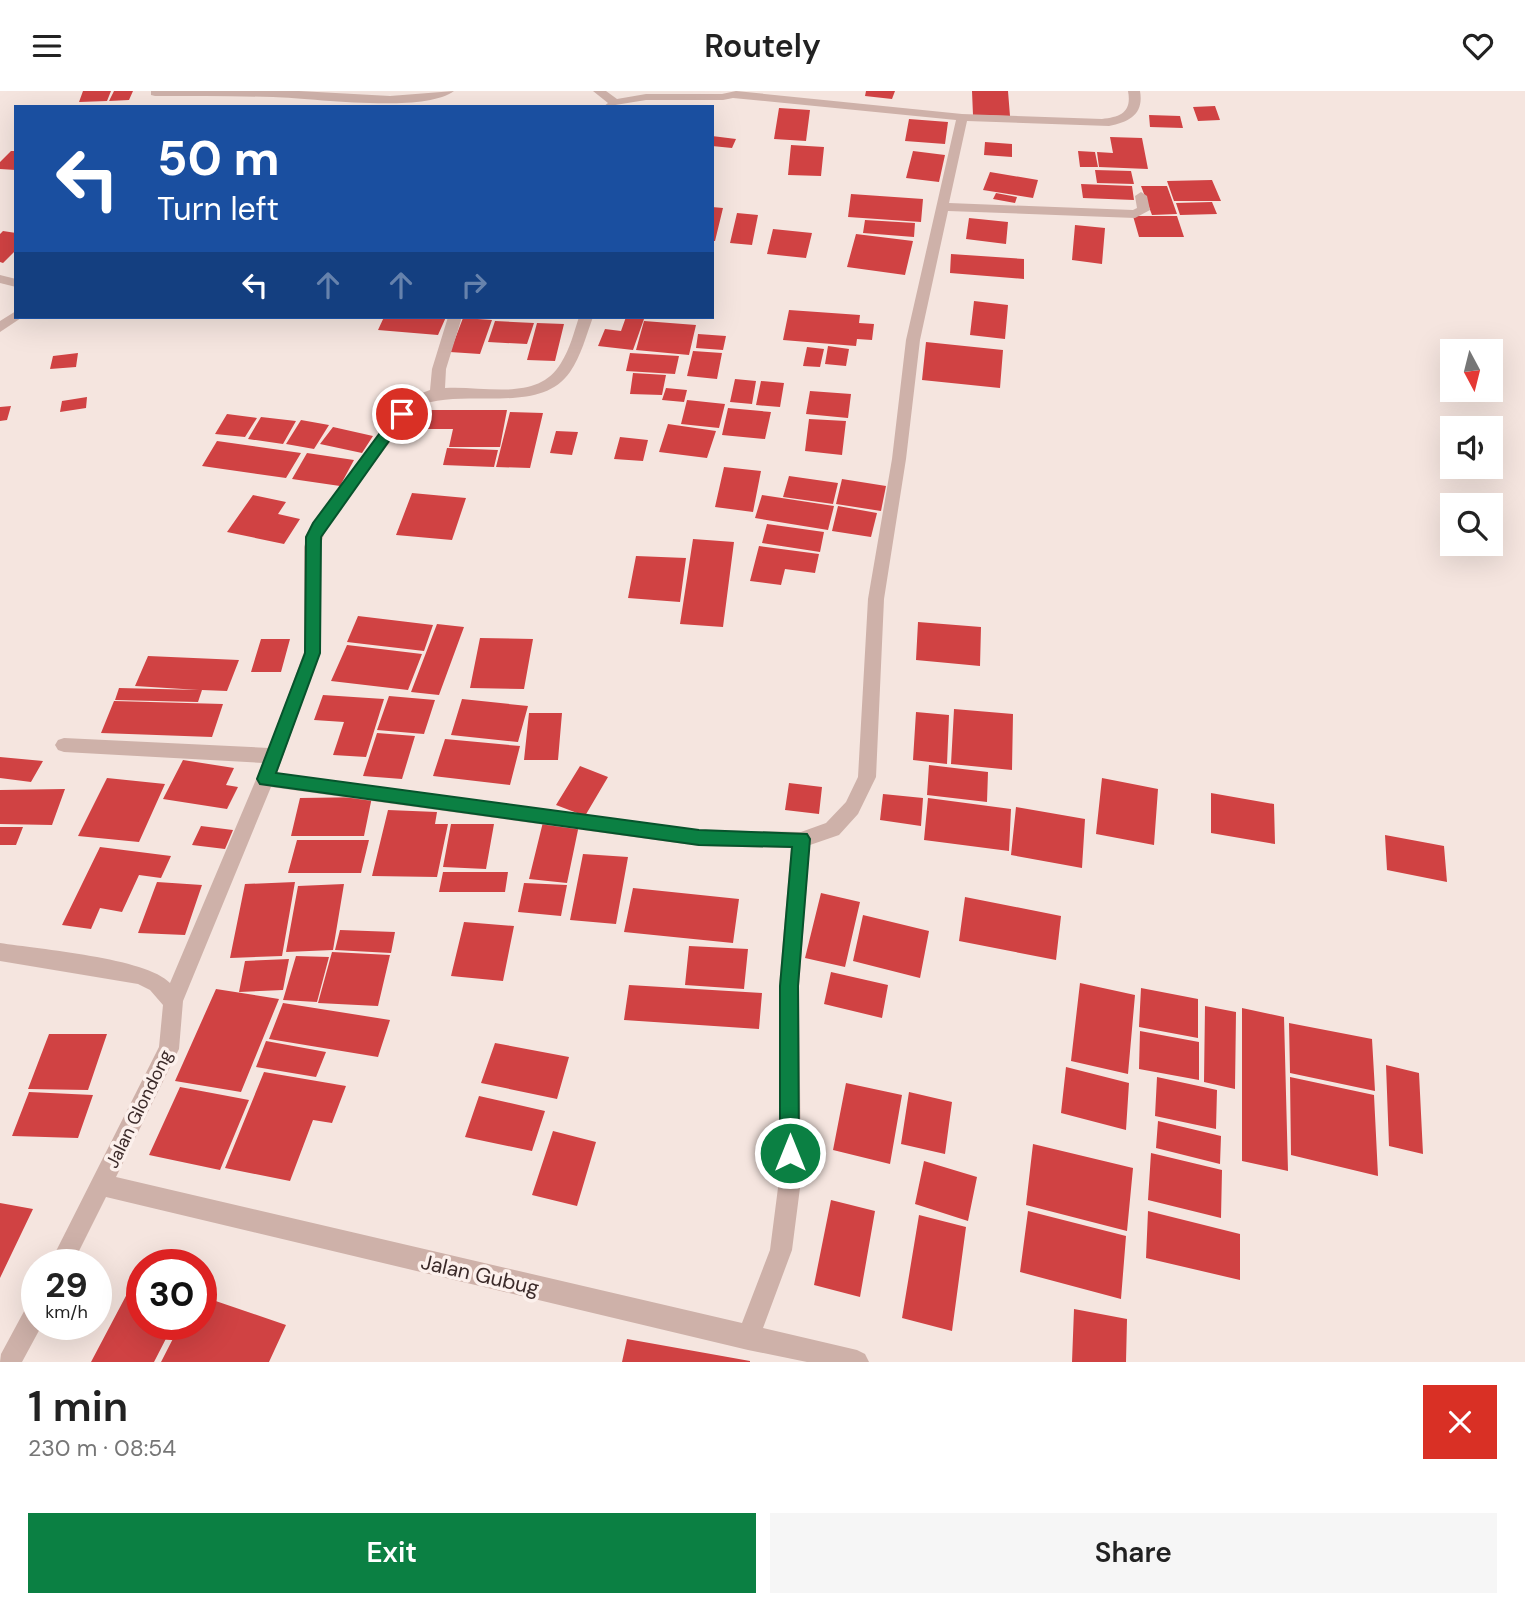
<!DOCTYPE html>
<meta charset="utf-8">
<style>
:root{--surface:#fff;--page:#f6f6f6;--text:#222;--muted:#767676;--accent:#0b8043}
body{margin:0;font-family:"DM Sans",sans-serif;background:var(--page);color:var(--text);height:100vh;display:flex;flex-direction:column;font-size:26px;white-space:nowrap}
*{box-sizing:border-box;margin:0}
p{font-size:23px;color:var(--muted)}
.icon{flex:none;width:38px;height:38px;fill:none;stroke:currentColor;stroke-width:2;stroke-linecap:round;stroke-linejoin:round}
.map{position:relative;height:1271px;overflow:hidden}
.panel{display:flex;flex-direction:column;background:var(--surface);flex:1}
.panel>*{flex:none}
.top-card{position:absolute;left:14px;top:14px;width:700px;height:214px;border-radius:0px;box-shadow:0 7px 28px #0002;background:#1a4fa0;color:#fff;overflow:hidden}
.needle{width:46px;rotate:173deg}
.fabs{position:absolute;left:1440px;top:248px;display:grid;gap:14px}
.fabs a{display:grid;place-items:center;width:63px;height:63px;border-radius:0px;background:var(--surface);box-shadow:0 7px 28px #0002;font-size:35px}
.speed{position:absolute;left:21px;top:1158px;display:flex;gap:14px;font-size:35px;font-weight:700;text-align:center}
.speed>*{display:grid;place-content:center;width:91px;height:91px;border-radius:50%;background:var(--surface);box-shadow:0 7px 28px #0002;line-height:1}
.speed small{font-size:18px;font-weight:400}
.speed .limit{border:10px solid #d22;background:#fff;color:#111}
.pin{position:absolute;display:grid;place-items:center;width:60px;height:60px;color:#fff;margin:-30px;border:4px solid #fff;border-radius:50%;box-shadow:0 2px 7px #0007}
.me{position:absolute;width:77px;margin:-38px;rotate:0deg;stroke-linejoin:round;filter:drop-shadow(0 0 5px #0008)}
.turn{display:flex;align-items:center;gap:24px;height:147px;padding:0 28px;font-size:32px}
.turn .icon{width:91px;height:91px;stroke-width:2.5}
.turn b{display:block;font-size:49px;line-height:60px}
.lanes{display:flex;align-items:center;height:66px;padding:0 28px;background:#0003;justify-content:center;gap:35px;direction:ltr}
.lanes .off{opacity:.35}
.round{display:grid;place-items:center;flex:none;width:74px;height:74px;border-radius:0px;background:var(--page)}
.headline{display:flex;align-items:center;justify-content:space-between;height:119px;padding:0 28px}
h1{font-size:42px;font-weight:600;line-height:52px}
.primary-button{display:flex;gap:14px;margin-top:auto;padding:14px 28px}
.primary-button a{flex:1;height:80px;border-radius:0px;background:var(--accent);color:#fff;font-size:28px;font-weight:600;line-height:80px;text-align:center}
.primary-button a+a{background:var(--page);color:var(--text)}
header{display:flex;justify-content:space-between;align-items:center;height:91px;padding:0 28px;background:var(--surface);font-size:32px;font-weight:600}
.map>svg:first-child{display:block}
.building{fill:#d04243}
.lines{fill:none;stroke-linecap:round;stroke-linejoin:round}
.street{fill:#ceb1a9;fill-rule:evenodd}
.route{fill:#0b8043;stroke:#07532c;stroke-width:2}
.labels{text-anchor:middle;stroke-width:7;stroke-linejoin:round;paint-order:stroke}
.street-label{font-size:18px;fill:#3b2a29;stroke:#fcf0ec}
.near-street-label{font-size:21px;fill:#3b2a29;stroke:#fcf0ec}
</style>
<header><svg class="icon" aria-label="menu" viewBox="0 0 24 24"><path d="M4 6h16M4 12h16M4 18h16"/></svg>Routely<svg class="icon" aria-label="heart" viewBox="0 0 24 24"><path d="M12 20l-8-8c-3-5 5-10 8-4 3-6 11-1 8 4z"/></svg></header>
<div class="map">
<svg width="1525" height="1271" viewBox="0 0 1525 1271">
<rect width="100%" height="100%" fill="#f5e5df"/>
<path class="building" d="M83 0H111L107 10 79 11Z
M114 0H133L129 9 109 10Z
M866 0H895L892 8 865 5Z
M972 0H1008L1010 25 973 24Z
M1215 15 1220 29 1198 30 1193 16Z
M779 17 810 19 806 50 774 48Z
M1149 24 1180 25 1183 37 1150 36Z
M909 28 948 31 945 53 905 50Z
M712 45 736 48 732 57 712 55Z
M1110 46 1142 47 1148 78 1099 76 1097 61 1113 62Z
M985 51 1012 53V66L984 64Z
M791 54 824 56 821 85 788 84Z
M11 60H16V79L0 78V71Z
M913 60 945 64 939 91 906 87Z
M1078 60 1095 61 1098 76H1080Z
M1095 79 1131 80 1134 93 1097 92Z
M990 81 1038 89 1033 107 983 99Z
M1212 89 1221 110H1174L1167 90Z
M1081 93 1132 95 1134 109 1083 107Z
M1141 95H1167L1177 123 1152 124Z
M996 102 1017 106 1015 112 993 108Z
M851 103 923 108 921 131 848 126Z
M1212 111 1217 123 1180 124 1176 112Z
M712 116 723 117 715 150H712Z
M737 122 758 124 752 154 730 152Z
M1133 125H1177L1184 146H1139Z
M969 127 1008 131 1006 153 966 148Z
M865 129 915 132 914 146 863 142Z
M1075 134 1105 137 1102 173 1072 169Z
M773 138 812 142 806 167 767 163Z
M3 140 16 142V159L3 172 0 171V143Z
M856 143 913 150 905 184 847 176Z
M951 163 1024 168V188L950 182Z
M974 210 1008 214 1005 248 970 244Z
M789 219 860 224 859 232 874 233 872 249 857 248 856 255 783 249Z
M384 226H446L438 244 378 239Z
M626 226 644 228 633 259 598 255 605 238 621 240Z
M463 227 492 229 480 263 450 261Z
M495 230 534 232 527 253 488 251Z
M644 230 696 234 689 264 636 259Z
M537 232 564 233 555 270 527 269Z
M698 243 726 245 723 259 696 257Z
M926 251 1003 259 1000 297 922 289Z
M828 255 849 258 846 275 825 273Z
M807 256 824 258 820 276 803 275Z
M693 260 722 262 717 288 687 285Z
M78 262 76 276 50 278 53 265Z
M630 262 679 265 675 283 626 280Z
M633 282 666 284 662 304 630 303Z
M735 288 756 290 752 313 730 311Z
M761 290 784 292 780 316 756 314Z
M666 297 687 299 684 311 662 309Z
M810 300 851 303 848 327 806 323Z
M87 306 86 317 60 321 62 310Z
M687 309 725 313 719 337 681 333Z
M11 315 7 329 0 330V316Z
M728 317 771 321 765 348 722 344Z
M431 319H507L500 356H449L453 338H426Z
M510 321 543 322 530 377 496 376Z
M227 323 257 327 245 346 215 343Z
M261 326 296 330 283 353 248 348Z
M809 328 846 330 842 364 805 360Z
M301 329 329 334 314 358 286 353Z
M668 333 716 340 707 367 659 361Z
M333 336 373 345 362 362 320 353Z
M556 340 578 341 572 364 550 362Z
M620 346 648 349 643 370 614 368Z
M217 350 301 362 286 387 202 375Z
M447 357 498 359 494 376 443 374Z
M307 362 354 369 340 395 292 388Z
M724 376 761 380 753 421 715 416Z
M789 385 838 392 833 413 783 406Z
M842 388 886 395 881 420 836 413Z
M412 402 466 407 452 449 396 444Z
M253 404 286 411 278 423 300 428 284 453 227 441Z
M762 404 834 415 828 439 755 427Z
M838 415 877 422 871 446 832 440Z
M767 433 824 441 820 461 762 452Z
M693 448 734 451 723 536 680 533Z
M759 455 819 463 815 482 785 478 781 494 750 490Z
M636 465 686 467 680 511 628 507Z
M358 525 433 534 424 560 347 551Z
M918 531 981 536 980 575 916 569Z
M437 533 464 536 439 604 411 601Z
M480 547 533 548 524 598 470 597Z
M261 548H290L281 581H251Z
M347 554 422 563 408 599 331 590Z
M148 565 239 569 227 600 202 599 198 611 115 609 119 597 199 599 135 595Z
M323 604 384 608 366 666 333 664 344 631 314 629Z
M389 605 435 609 424 643 377 639Z
M462 608 528 615 518 651 451 644Z
M114 610 223 613 212 646 101 642Z
M954 618 1013 623 1012 679 951 673Z
M916 621 949 624 947 673 913 669Z
M529 622H562L558 669H524Z
M377 642 415 645 402 688 363 685Z
M445 648 520 655 510 694 433 685Z
M0 666 43 670 31 691 0 687Z
M183 669 234 677 226 694 238 696 227 718 163 708Z
M929 674 988 681 987 711 927 704Z
M580 675 608 686 585 725 556 714Z
M107 687 165 693 139 751 78 745Z
M1102 687 1158 698 1154 754 1096 743Z
M789 692 822 696 819 723 785 719Z
M65 698 52 734 0 733V699Z
M1211 702 1274 713 1275 753 1211 742Z
M883 703 923 707 921 735 880 729Z
M372 706 364 745H291L300 707Z
M928 707 1011 718 1009 760 924 749Z
M1016 716 1085 728 1082 777 1011 764Z
M388 719 437 721 435 733H448L437 786 372 785Z
M543 731 579 734 567 792 529 788Z
M451 733H494L486 778 443 776Z
M201 735 233 739 225 758 192 754Z
M0 736H23L16 754H0Z
M1385 744 1444 755 1447 791 1387 779Z
M297 749H369L361 782H288Z
M100 756 171 765 161 787 139 784 122 821 100 817 91 838 62 834Z
M583 763 628 766 616 833 570 829Z
M443 781H508L505 801H439Z
M157 791 202 794 185 844 138 842Z
M295 791 282 865 230 867 245 793Z
M524 792 567 794 561 825 518 821Z
M344 793 333 859 286 861 298 795Z
M633 797 739 808 733 852 624 841Z
M821 802 860 811 845 876 805 867Z
M965 806 1061 825 1056 869 959 850Z
M863 824 929 840 920 887 853 870Z
M464 831 514 835 503 890 451 885Z
M340 839 395 841 391 862 335 859Z
M689 855 748 858 744 898 685 894Z
M332 861 390 864 378 915 318 912Z
M296 865 329 866 317 911 283 909Z
M289 868 283 899 239 901 245 870Z
M831 881 888 894 882 927 824 913Z
M1080 892 1135 904 1128 983 1071 970Z
M629 894 762 902 759 938 624 929Z
M1141 897 1198 908V947L1139 936Z
M216 898 279 908 241 1001 175 990Z
M283 912 390 929 378 966 269 948Z
M1205 915 1236 921 1235 998 1204 991Z
M1242 917 1284 926 1288 1080 1242 1070Z
M1289 932 1372 948 1375 1000 1290 982Z
M1140 940 1199 951V989L1139 978Z
M49 943H107L88 999 28 998Z
M266 950 326 961 316 986 256 976Z
M495 952 569 966 557 1008 481 992Z
M1386 974 1419 982 1423 1063 1389 1055Z
M1066 976 1129 992 1126 1039 1061 1022Z
M264 981 346 995 332 1032 313 1029 290 1090 225 1077Z
M1157 986 1217 999 1216 1038 1155 1025Z
M1290 986 1374 1004 1378 1085 1291 1064Z
M846 992 902 1004 890 1073 833 1059Z
M180 996 249 1009 220 1079 149 1064Z
M29 1001 93 1004 78 1047 12 1045Z
M909 1001 952 1011 945 1063 901 1053Z
M479 1005 545 1020 532 1060 465 1046Z
M1158 1030 1221 1045 1220 1073 1156 1057Z
M553 1040 596 1051 577 1115 532 1104Z
M1033 1053 1133 1077 1127 1140 1026 1114Z
M1151 1062 1222 1079 1221 1127 1148 1109Z
M924 1070 977 1086 968 1130 915 1113Z
M831 1109 875 1120 860 1206 814 1194Z
M0 1112 33 1118 0 1187Z
M1028 1120 1126 1145 1121 1208 1020 1181Z
M1148 1120 1240 1143V1189L1146 1167Z
M919 1124 966 1136 952 1240 902 1227Z
M137 1184 142 1186V1234H173L154 1271H91Z
M201 1205 286 1234 269 1271H161L180 1234H201Z
M1074 1218 1127 1228 1126 1271H1072Z
M627 1248 750 1270V1271H622Z"/>
<g class="lines">
<path class="street" d="M151 0H299L390 5 454 0C423 23 313 7 273 6 234 5 194 5 155 5L151 4Z
M593 0H606L617 8 646 3H722L736 0 962 23 1102 28C1121 26 1132 21 1128 0H1140C1144 23 1130 31 1109 35L967 30 949 112 1133 119 1137 117 1135 105 1141 101 1147 105 1150 119 1135 127 948 120 920 249 906 368 884 508 876 686 858 723 839 744 810 754 799 895 801 1089 792 1159 763 1237 857 1259 865 1263 869 1271H807L748 1259 106 1106 72 1174H49L159 956 163 914 150 899 138 893 0 870V852C38 858 147 867 170 892L263 672 64 661 58 659 55 654 58 649 64 647 269 657 304 561V456L311 435 406 308 430 299 432 278 448 226H462L446 278 445 297C482 294 538 312 561 272 570 258 574 241 579 226H593C586 245 581 265 570 281 539 326 463 295 416 316L326 437 320 456V561L277 682 699 739 801 741 826 732 846 711 858 686 868 508 892 368 906 249 956 29 733 7 723 9H646L603 16 608 12ZM271 696 699 755 791 757 779 895V1089L770 1159 742 1232 116 1086 179 958 183 910Z
M0 184 16 188V196L0 192Z
M16 220V226L21 227 0 241V230Z
M37 1208V1234H42L22 1271H0L1 1263 29 1211Z"/>
</g>
<path class="route" d="M402 318 406 319V326L321 446 320 562 276 682 699 739 807 743 810 748 798 895 799 1062 797 1069 790 1071 783 1069 780 1062V895L792 756 699 754 260 693 257 688 305 562 306 446 313 432 397 319Z"/>
<g class="labels">
<g class="street-label">
<text transform="translate(139 1018) rotate(-64)" y="6">Jalan Glondong</text>
</g>
<g class="near-street-label">
<text transform="translate(480 1184) rotate(13)" y="7">Jalan Gubug</text>
</g>
</g>
</svg>
<div class="fabs">
<a><svg class="needle" viewBox="-14 -14 28 28"><path d="M0-13l5 13h-10z" fill="#e53935"/><path d="M0 13l5-13h-10z" fill="#767676"/></svg></a>
<a><svg class="icon" aria-label="sound" viewBox="0 0 24 24"><path d="M4 9h4l5-4v14l-5-4H4zM17 9q2 3 0 6"/></svg></a>
<a><svg class="icon" aria-label="search" viewBox="0 0 24 24"><circle cx="10" cy="10" r="6"/><path d="M15 15l6 6"/></svg></a>
</div>
<div class="speed"><div>29<small>km/h</small></div><div class="limit">30</div></div>
<div class="pin" style="left:402px;top:323px;background:#d93025"><svg class="icon" aria-label="arrive" viewBox="0 0 24 24"><path d="M6 21V4h12l-3 4 3 4H6"/></svg></div>
<svg class="me" style="left:790px;top:1062px" viewBox="-20 -20 40 40"><circle r="17" fill="#0b8043" stroke="#fff" stroke-width="3"/><path d="M0-11L8 9 0 5-8 9z" fill="#fff"/></svg>
<div class="top-card">
<div class="turn"><svg class="icon" aria-label="left" viewBox="0 0 24 24"><path d="M17 20v-9H6M10 6l-5 5 5 5"/></svg><div><b>50 m</b>Turn left</div></div>
<div class="lanes"><svg class="icon" aria-label="left" viewBox="0 0 24 24"><path d="M17 20v-9H6M10 6l-5 5 5 5"/></svg><svg class="icon off" aria-label="ahead" viewBox="0 0 24 24"><path d="M12 20V5M6 11l6-6 6 6"/></svg><svg class="icon off" aria-label="ahead" viewBox="0 0 24 24"><path d="M12 20V5M6 11l6-6 6 6"/></svg><svg class="icon off" aria-label="right" viewBox="0 0 24 24"><path d="M7 20v-9h11M14 6l5 5-5 5"/></svg></div>
</div>
</div>
<section class="panel">
<div class="headline"><div><h1>1 min</h1><p>230 m · 08:54</p></div><a class="round" style="background:#d93025;color:#fff"><svg class="icon" aria-label="close" viewBox="0 0 24 24"><path d="M6 6l12 12M18 6L6 18"/></svg></a></div>
<div class="primary-button"><a>Exit</a><a>Share</a></div>
</section>
